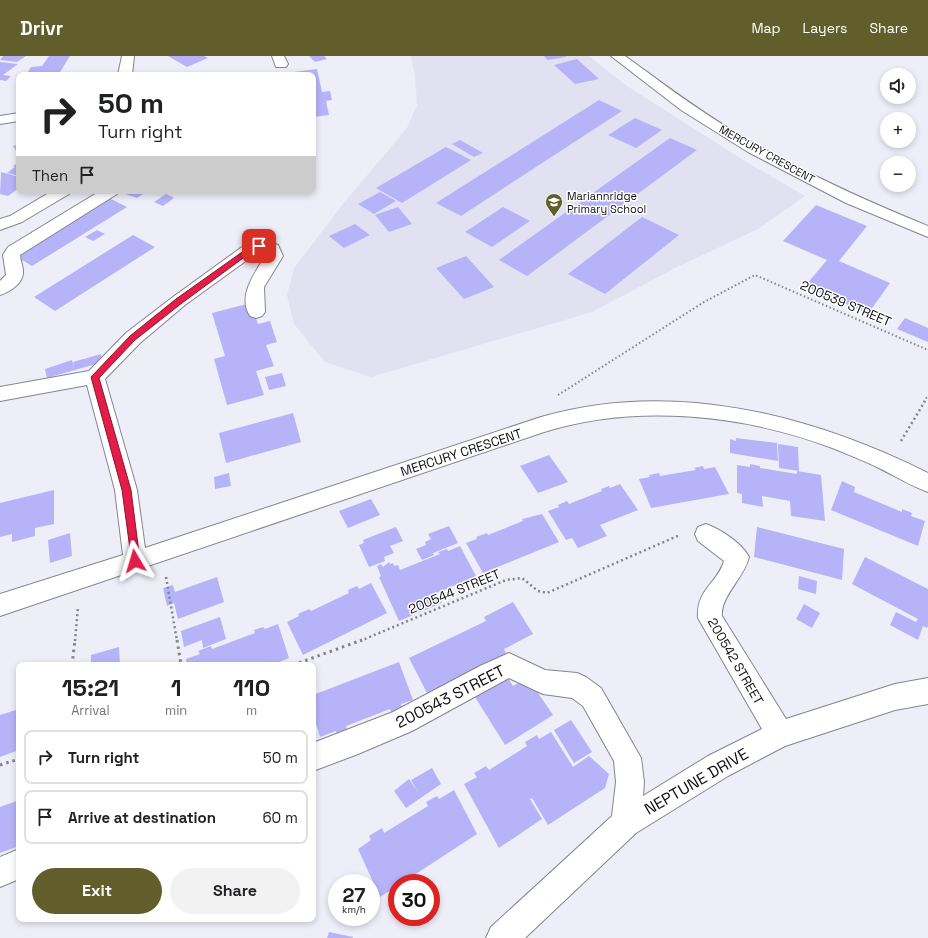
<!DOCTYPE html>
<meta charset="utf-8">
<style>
:root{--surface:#fff;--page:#f2f2f2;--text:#202124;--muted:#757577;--line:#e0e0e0;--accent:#615e2b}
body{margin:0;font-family:"Space Grotesk",sans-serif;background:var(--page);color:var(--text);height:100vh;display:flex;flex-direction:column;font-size:15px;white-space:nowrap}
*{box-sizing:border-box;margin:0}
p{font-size:13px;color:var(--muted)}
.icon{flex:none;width:22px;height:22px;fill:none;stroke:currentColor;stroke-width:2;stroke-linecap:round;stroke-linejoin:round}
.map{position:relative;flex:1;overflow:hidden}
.panel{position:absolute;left:16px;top:606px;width:300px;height:260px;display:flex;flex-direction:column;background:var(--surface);border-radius:8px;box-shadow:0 2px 6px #0003}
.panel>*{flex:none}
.guide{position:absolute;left:16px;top:16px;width:300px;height:122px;border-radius:8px;box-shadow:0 2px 6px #0003;background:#fff;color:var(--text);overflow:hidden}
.controls{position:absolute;left:880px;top:12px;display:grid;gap:8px}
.controls a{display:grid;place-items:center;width:36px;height:36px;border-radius:50%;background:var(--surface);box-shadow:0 2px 6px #0003;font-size:20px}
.speed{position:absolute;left:328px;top:818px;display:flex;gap:8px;font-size:20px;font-weight:700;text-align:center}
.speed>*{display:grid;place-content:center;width:52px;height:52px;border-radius:50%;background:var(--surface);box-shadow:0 2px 6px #0003;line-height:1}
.speed small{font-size:10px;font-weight:400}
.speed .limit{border:6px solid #d22;background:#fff;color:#111}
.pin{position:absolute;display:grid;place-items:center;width:34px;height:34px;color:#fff;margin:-17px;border-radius:8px;box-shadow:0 2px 6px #0006}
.me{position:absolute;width:44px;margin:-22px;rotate:353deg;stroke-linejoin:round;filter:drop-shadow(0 0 3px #0008)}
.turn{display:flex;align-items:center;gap:14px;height:84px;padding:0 16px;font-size:18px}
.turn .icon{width:52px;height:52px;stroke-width:2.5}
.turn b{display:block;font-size:28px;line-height:34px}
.then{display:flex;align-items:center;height:38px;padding:0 16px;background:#0003;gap:8px;font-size:15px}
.eta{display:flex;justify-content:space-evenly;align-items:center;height:68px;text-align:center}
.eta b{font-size:24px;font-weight:700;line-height:28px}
.cta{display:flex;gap:8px;margin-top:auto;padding:8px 16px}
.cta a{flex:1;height:46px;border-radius:24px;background:var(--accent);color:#fff;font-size:16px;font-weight:700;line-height:46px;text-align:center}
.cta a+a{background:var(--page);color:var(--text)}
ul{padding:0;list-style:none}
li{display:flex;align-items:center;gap:12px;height:54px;margin:0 8px 6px;padding:0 8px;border:2px solid var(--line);border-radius:8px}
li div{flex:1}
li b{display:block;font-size:15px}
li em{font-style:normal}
header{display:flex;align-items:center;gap:24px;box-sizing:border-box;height:56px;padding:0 20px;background:var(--accent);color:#fff}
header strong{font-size:19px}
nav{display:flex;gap:22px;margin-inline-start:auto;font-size:14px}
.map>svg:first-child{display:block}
.built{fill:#e1e1f2}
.building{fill:#b6b3f8}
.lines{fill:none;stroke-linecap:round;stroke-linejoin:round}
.minor-casing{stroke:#84848e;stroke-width:2}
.path-far2{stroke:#83838a;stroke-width:2;stroke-dasharray:1.5 2.5;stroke-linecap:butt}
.path-far1{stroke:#83838a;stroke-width:2.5;stroke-dasharray:2 3;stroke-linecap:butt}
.path{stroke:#83838a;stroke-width:3;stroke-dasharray:2.5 4;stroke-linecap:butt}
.minor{fill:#fff;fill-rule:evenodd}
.route{fill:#e11d48;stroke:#92132f}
.labels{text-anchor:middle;stroke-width:3;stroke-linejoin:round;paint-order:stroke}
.far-street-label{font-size:11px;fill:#0e0e11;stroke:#fff}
.far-poi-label{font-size:11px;fill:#0e0e11;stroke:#fff;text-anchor:start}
.street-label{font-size:13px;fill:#0e0e11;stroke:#fff}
.near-street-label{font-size:16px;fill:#0e0e11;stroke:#fff}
</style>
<header>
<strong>Drivr</strong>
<nav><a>Map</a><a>Layers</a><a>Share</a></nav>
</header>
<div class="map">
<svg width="928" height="882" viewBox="0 0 928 882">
<rect width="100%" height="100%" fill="#eeeef9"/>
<path class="built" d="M411 0H589L627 30 748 107 805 140 758 173 675 212 592 256 371 321 325 306 294 268 287 239 294 212 343 148 407 72 417 49 415 20Z"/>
<path class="building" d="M3 0H26L17 6 0 4Z
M49 0H70L60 16 26 19 31 11 42 10Z
M168 0H204L208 2 187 11Z
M309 0H324L327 3 315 6Z
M544 0H566V1L548 4Z
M577 3 599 23 575 28 554 9Z
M0 6 18 8 3 19 11 20 6 25 0 24Z
M317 13 322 36 330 35 332 44 326 45 329 59 313 61V19H294L293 16Z
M599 44 622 55 461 160 436 147Z
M635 62 662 74 636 92 608 79Z
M670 82 697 94 527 220 499 204Z
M460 84 483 97 474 101 452 88Z
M19 88V100L13 90Z
M446 91 471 104 402 147 376 132Z
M19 106V120L7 117 15 111 13 110Z
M1 116 19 121V132L8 140 0 138Z
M117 135H147L137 142Z
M380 136 396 145 374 158 358 148Z
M166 138 174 142 163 150 154 146Z
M107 141 127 151 32 210 12 198Z
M816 149 867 170 839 205 890 227 868 258 805 230 827 204 783 185Z
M398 151 412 168 389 176 375 159Z
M503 151 530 165 492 191 465 176Z
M642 161 679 179 605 238 568 218Z
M355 168 370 179 344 192 329 180Z
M97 174 105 178 93 185 85 181Z
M133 179 155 191 55 255 34 241Z
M466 200 494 231 464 243 436 212Z
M247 248 255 259 258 268 270 265 277 286 266 289 274 310 256 315 264 339 227 349 214 303 225 300 212 257Z
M905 262 928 272V286L897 273Z
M101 298 103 306 47 322 45 313 72 304 74 313 73 306Z
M282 317 286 330 269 334 265 321Z
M293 357 301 386 226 407 219 377Z
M736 382 777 387 778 405 730 397V383L736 385Z
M778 388 798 391 799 415 779 412Z
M549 399 568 426 538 437 520 410Z
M750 408 760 410V412L797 418V415L821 419 825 465 791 460 790 445 762 440 763 451 742 447V438L737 437V409L750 411Z
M703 410 704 413 715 411 729 438 651 452 639 423 650 421 649 419 659 417 660 420 696 414 694 412Z
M229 417 231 430 215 433 214 421Z
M842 425 855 431 854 436 902 456V453L912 457 911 460 925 465 918 490 831 454Z
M620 428 638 454 600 469 607 480 578 492 572 482 566 484 548 455 559 451 558 449 567 445 569 448 602 435 601 433 609 430 610 432Z
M54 434V468L35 472V480L12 486V478L0 481V447Z
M371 443 380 459 348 472 339 455Z
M542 458 559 486 483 517 466 487 477 483 476 481 487 477 488 479 523 465 522 463Z
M449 470 458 487 433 497 434 499 422 504 416 493 426 489 425 486 431 483 428 478Z
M396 471 403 485 390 490 394 497 384 501 385 505 369 511 359 489 364 487 363 484Z
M757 471 844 493 842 524 754 501Z
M70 477 72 500 50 507 48 484Z
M460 490 476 520 437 537 442 547 399 565 379 521 381 520 377 510 381 508 383 511 389 506 390 508 393 507 394 510 398 509 400 514 440 498 438 496 447 493 448 495Z
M865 501 928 533V570L927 572 923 570 918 584 890 569 896 556 916 566 918 563 852 528Z
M799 520 817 525 816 538 798 533Z
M217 521 224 546 178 563 174 547 167 550 163 532 173 529 175 536Z
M371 527 387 557 303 599 287 566 299 560 298 558 309 553 311 555 349 537 348 534 357 530 359 533Z
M513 546 533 578 504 593 506 597 497 602 498 604 442 637 438 631 427 637 409 602 486 565 484 561Z
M804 548 820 557 812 572 796 563Z
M220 561 226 583 203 592 202 584 184 591 181 575Z
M278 568 289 602 272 609H187L186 603 200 598 198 595 211 590 212 593 255 577 254 574 263 571 265 573Z
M119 591 120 609H91V599Z
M399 606 413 644 401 648 402 652 391 656 390 653 346 670 347 674 337 678 336 675 320 681 313 657V639Z
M508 622 513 630 528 622 553 659 505 689 475 641Z
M19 653V694L0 701V659Z
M571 664 592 696 574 707 554 674Z
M551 676 573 711 589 700 609 718 605 732 548 769 532 742 530 743 542 763 499 792 464 728 477 721 474 717 486 710 489 714 527 690 525 686 537 679 539 683Z
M432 712 441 728 406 752 394 735 409 723 418 736 411 724Z
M454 734 477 778 402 827H397V830L380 841 358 793 371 784 369 780 382 772 384 777 428 750 426 746 437 740 439 743Z
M19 744V790L0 797V751Z
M329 876 353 881V882H327Z"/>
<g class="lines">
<defs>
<path id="minor" d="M122 0H134L132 19H118Z
M272 0H284L288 8 286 11H276Z
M611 0H625C661 26 696 53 735 76 796 113 861 143 928 170V181L846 147 748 96 681 54Z
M19 57V65L0 68V60Z
M52 135H71L69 138 22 166 0 174V163L10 160Z
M100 135H119L117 138 20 199C20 204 23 209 23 215 24 227 10 236 0 239V225L6 219 3 199 8 191Z
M263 184 278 189 283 200 264 231 265 256 262 260 256 262 250 260C237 240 255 217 265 200L263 195 254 199 185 249 140 287 105 323 137 434 145 492 541 361C672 323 809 358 928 417V436C911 430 895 420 879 412 865 405 849 399 835 393 744 358 634 347 541 377L0 560V538L123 499 115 434 87 329 0 345V331L89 315 126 277 173 241 242 191Z
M706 468C720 473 742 487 749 501 744 522 720 541 722 560L786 663 895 628 928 622V648L895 654 785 690 728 720 636 777 525 882H486L491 871 612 760 616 726 614 705 583 650 572 642 543 638 509 622 412 675 358 698 313 715V687L393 656 480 610 509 597 545 614 577 617 586 621 601 632 641 702 644 726 643 740 708 700 762 673 698 562C696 533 718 527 724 505L698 485 695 478 698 471Z
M19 793V823L0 831V801Z"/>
</defs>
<use href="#minor" class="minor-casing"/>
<path class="path-far2" d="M558 339 704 246 755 219 928 294
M924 346 928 339"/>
<path class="path-far1" d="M901 385 925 345
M166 521 177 585
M75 585 78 551
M360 585 506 524 522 522 538 535 547 537 680 479"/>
<path class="path" d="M177 584 181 609
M72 609 75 584
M293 609 362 584
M0 709 19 703"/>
<use href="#minor" class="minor"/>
</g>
<path class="route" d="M259 188 262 190 261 191 250 197 182 247 135 284 99 322 131 434 140 505 139 508H132L122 434 91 321 130 280 176 243 245 194Z"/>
<defs>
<symbol id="school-pin" viewBox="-11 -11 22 30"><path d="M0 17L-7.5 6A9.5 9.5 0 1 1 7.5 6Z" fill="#615e2b" stroke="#fff"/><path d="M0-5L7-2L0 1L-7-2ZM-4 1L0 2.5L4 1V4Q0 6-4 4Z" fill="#fff"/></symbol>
</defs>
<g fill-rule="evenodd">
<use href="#school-pin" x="544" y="136" width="20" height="27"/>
</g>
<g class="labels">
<g class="far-street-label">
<text transform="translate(767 98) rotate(29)" y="4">MERCURY CRESCENT</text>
</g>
<g class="far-poi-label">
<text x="567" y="144">Mariannridge<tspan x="567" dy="13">Primary School</tspan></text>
</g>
<g class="street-label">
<text transform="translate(846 247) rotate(23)" y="5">200539 STREET</text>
<text transform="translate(461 396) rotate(-18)" y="5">MERCURY CRESCENT</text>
<text transform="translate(454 535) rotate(-22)" y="5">200544 STREET</text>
<text transform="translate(736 605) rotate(60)" y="5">200542 STREET</text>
</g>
<g class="near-street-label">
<text transform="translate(450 640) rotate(-27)" y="6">200543 STREET</text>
<text transform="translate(696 725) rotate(-30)" y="6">NEPTUNE DRIVE</text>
</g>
</g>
</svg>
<div class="controls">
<a><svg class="icon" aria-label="sound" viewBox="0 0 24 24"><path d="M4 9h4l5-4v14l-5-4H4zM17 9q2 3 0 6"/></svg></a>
<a>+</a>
<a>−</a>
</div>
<div class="speed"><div>27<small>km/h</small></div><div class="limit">30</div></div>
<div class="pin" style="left:259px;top:190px;background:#d93025"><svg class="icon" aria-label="arrive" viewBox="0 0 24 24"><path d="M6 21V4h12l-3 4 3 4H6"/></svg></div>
<svg class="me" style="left:135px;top:505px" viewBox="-20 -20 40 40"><path d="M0-17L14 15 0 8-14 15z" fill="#e11d48" stroke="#fff" stroke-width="4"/></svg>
<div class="guide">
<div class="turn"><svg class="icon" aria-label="right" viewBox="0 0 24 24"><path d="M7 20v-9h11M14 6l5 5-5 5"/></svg><div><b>50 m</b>Turn right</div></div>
<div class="then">Then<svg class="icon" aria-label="arrive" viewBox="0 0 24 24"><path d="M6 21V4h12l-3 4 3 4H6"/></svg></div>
</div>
<section class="panel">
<div class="eta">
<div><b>15:21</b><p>Arrival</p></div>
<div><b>1</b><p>min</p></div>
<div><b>110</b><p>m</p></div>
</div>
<ul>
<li><svg class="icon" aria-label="right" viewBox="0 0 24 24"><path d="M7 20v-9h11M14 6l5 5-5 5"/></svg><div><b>Turn right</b></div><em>50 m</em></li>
<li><svg class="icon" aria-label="arrive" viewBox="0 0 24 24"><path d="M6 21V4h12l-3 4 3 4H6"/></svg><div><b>Arrive at destination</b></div><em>60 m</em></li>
</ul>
<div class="cta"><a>Exit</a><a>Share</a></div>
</section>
</div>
